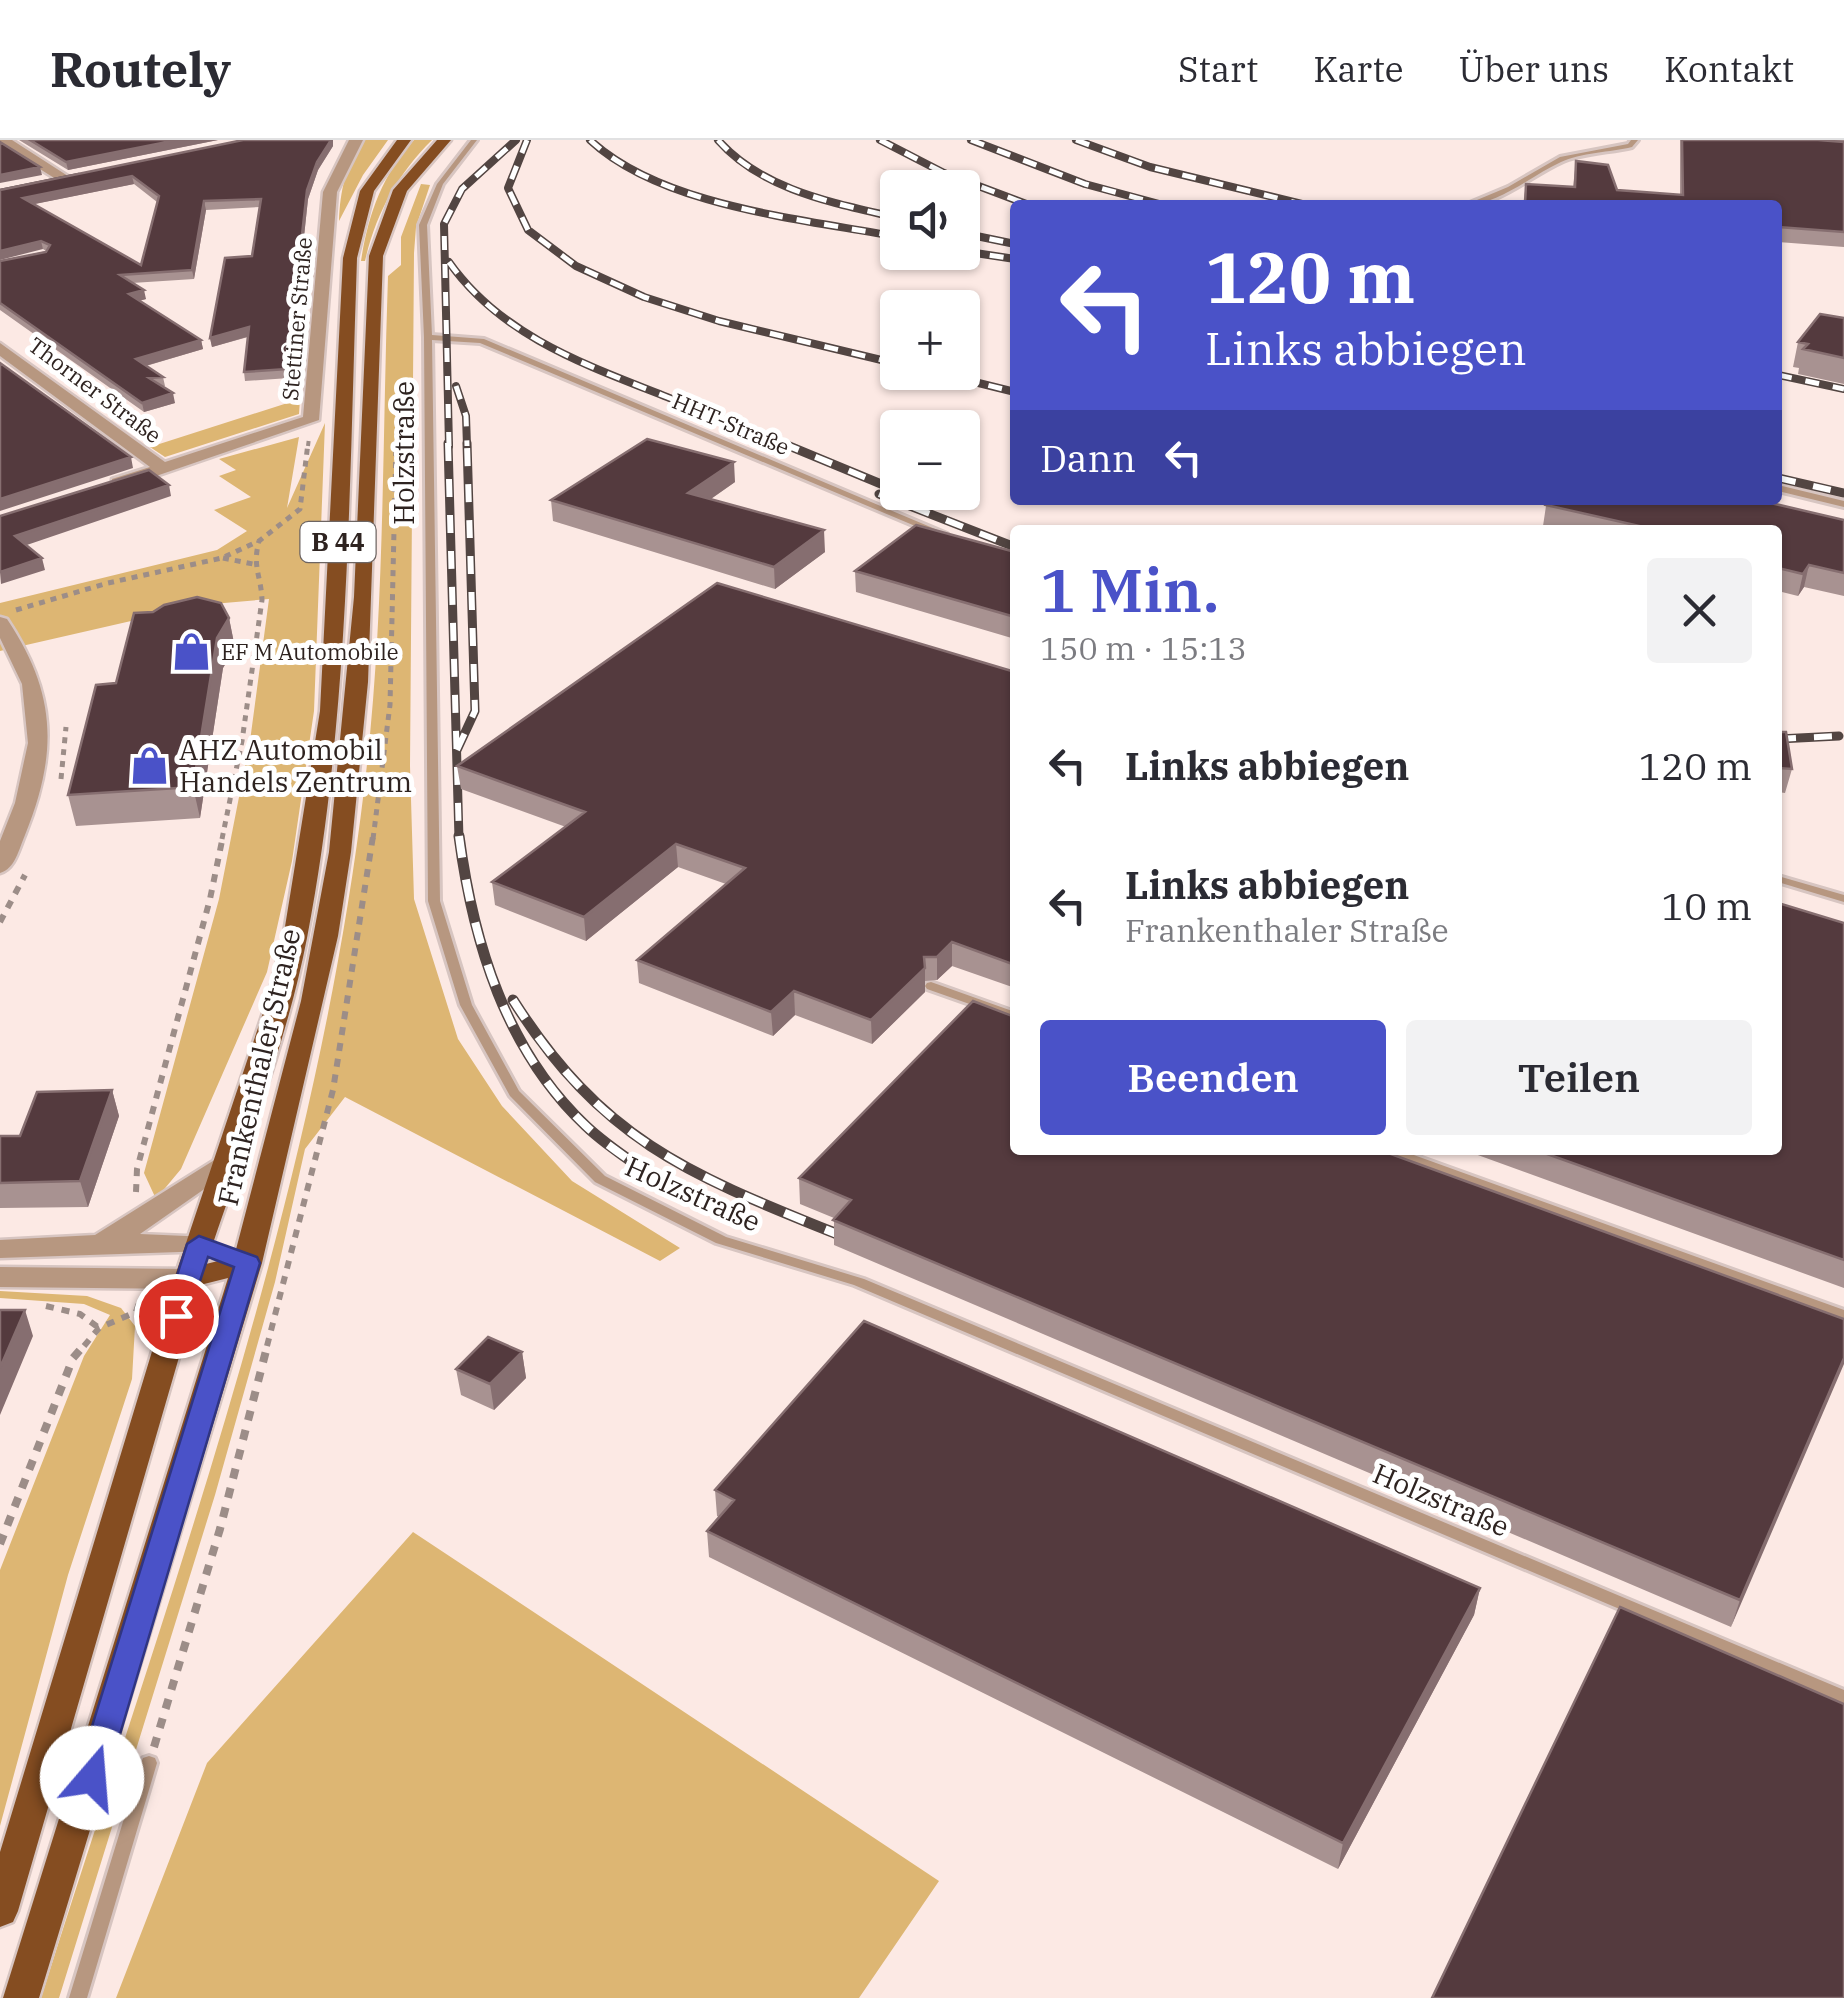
<!DOCTYPE html>
<html lang="de">
<meta charset="utf-8">
<style>
:root{--surface:#fff;--page:#f2f2f3;--text:#2b2b33;--muted:#7c7c81;--line:#e1e1e2;--accent:#4a52c8}
body{margin:0;font-family:"IBM Plex Serif",serif;background:var(--page);color:var(--text);height:100vh;display:flex;flex-direction:column;font-size:38px;white-space:nowrap}
*{box-sizing:border-box;margin:0}
p{font-size:32px;color:var(--muted)}
.icon{flex:none;width:55px;height:55px;fill:none;stroke:currentColor;stroke-width:2;stroke-linecap:round;stroke-linejoin:round}
.map{position:relative;flex:1;overflow:hidden}
.sheet{position:absolute;left:1010px;top:385px;width:772px;height:630px;display:flex;flex-direction:column;background:var(--surface);border-radius:10px;box-shadow:0 2px 8px #0004}
.sheet>*{flex:none}
.top-card{position:absolute;left:1010px;top:60px;width:772px;height:305px;border-radius:10px;box-shadow:0 2px 8px #0004;background:#4a52c8;color:#fff;overflow:hidden}
.fabs{position:absolute;left:880px;top:30px;display:grid;gap:20px}
.fabs a{display:grid;place-items:center;width:100px;height:100px;border-radius:10px;background:var(--surface);box-shadow:0 2px 8px #0004;font-size:50px}
.pin{position:absolute;display:grid;place-items:center;width:85px;height:85px;color:#fff;margin:-42px;border:5px solid #fff;border-radius:50%;box-shadow:0 2px 10px #0007}
.me{position:absolute;width:110px;margin:-55px;rotate:18deg;stroke-linejoin:round;filter:drop-shadow(0 0 8px #0008)}
.turn{display:flex;align-items:center;gap:35px;height:210px;padding:0 30px;font-size:45px}
.turn .icon{width:130px;height:130px;stroke-width:2.5}
.turn b{display:block;font-size:70px;line-height:85px}
.then{display:flex;align-items:center;height:95px;padding:0 30px;background:#0003;gap:20px;font-size:38px}
.round{display:grid;place-items:center;flex:none;width:105px;height:105px;border-radius:10px;background:var(--page)}
.overview{display:flex;align-items:center;justify-content:space-between;height:170px;padding:0 30px}
h1{font-size:60px;font-weight:600;line-height:75px;color:var(--accent)}
.cta{display:flex;gap:20px;margin-top:auto;padding:20px 30px}
.cta a{flex:1;height:115px;border-radius:10px;background:var(--accent);color:#fff;font-size:40px;font-weight:600;line-height:115px;text-align:center}
.cta a+a{background:var(--page);color:var(--text)}
ul{padding:0;list-style:none}
li{display:flex;align-items:center;gap:30px;height:140px;padding:0 30px}
li div{flex:1}
li b{display:block;font-size:38px}
li em{font-style:normal}
header{display:flex;align-items:center;gap:60px;box-sizing:border-box;height:140px;padding:0 50px;background:var(--surface);border-bottom:2px solid var(--line)}
header strong{font-size:48px}
nav{display:flex;gap:55px;margin-inline-start:auto;font-size:35px}
.map>svg:first-child{display:block}
.green{fill:#ddb673}
.lines{fill:none;stroke-linecap:round;stroke-linejoin:round}
.lane-casing{stroke:#d7c5c1;stroke-width:6}
.street-casing{stroke:#d7c5c1;stroke-width:5}
.primary-casing{stroke:#d7c5c1;stroke-width:5}
.path-far3{stroke:#9c8d88;stroke-width:4;stroke-dasharray:5 5;stroke-linecap:butt}
.path-far2{stroke:#9c8d88;stroke-width:5;stroke-dasharray:6 6;stroke-linecap:butt}
.path-far1{stroke:#9c8d88;stroke-width:6;stroke-dasharray:8 8;stroke-linecap:butt}
.path{stroke:#9c8d88;stroke-width:8;stroke-dasharray:10 10;stroke-linecap:butt}
.lane{fill:#b79780;fill-rule:evenodd}
.street{fill:#b79780;fill-rule:evenodd}
.primary{fill:#854d21;fill-rule:evenodd}
.tram{stroke:#524542;stroke-width:2.5}
.rail-far2-casing{stroke:#524542;stroke-width:8}
.rail-far1-casing{stroke:#524542;stroke-width:9}
.rail-casing{stroke:#524542;stroke-width:11}
.rail-far2{stroke:#fff;stroke-width:5;stroke-dasharray:14;stroke-linecap:butt}
.rail-far1{stroke:#fff;stroke-width:6;stroke-dasharray:18;stroke-linecap:butt}
.rail{stroke:#fff;stroke-width:8;stroke-dasharray:22;stroke-linecap:butt}
.wall{fill:#a89291;fill-rule:evenodd}
.shaded-wall{fill:#866e70}
.building{fill:#543a3e;stroke:#866e70;stroke-width:2.5;fill-rule:evenodd}
.route{fill:#4a52c8;stroke:#303582;stroke-width:2.5}
.labels{text-anchor:middle;stroke-width:10;stroke-linejoin:round;paint-order:stroke}
.far-street-label{font-size:22px;fill:#2e2320;stroke:#fff}
.far-poi-label{font-size:22px;fill:#2e2320;stroke:#fff;text-anchor:start}
.shield{fill:#fff;stroke:#6d6563;stroke-width:2.5}
.shield-label{font-size:25px;font-weight:bold;fill:#2e2320}
.street-label{font-size:28px;fill:#2e2320;stroke:#fff}
.poi-label{font-size:28px;fill:#2e2320;stroke:#fff;text-anchor:start}
</style>
<header>
<strong>Routely</strong>
<nav><a>Start</a><a>Karte</a><a>Über uns</a><a>Kontakt</a></nav>
</header>
<div class="map">
<svg width="1844" height="1858" viewBox="0 0 1844 1858">
<rect width="100%" height="100%" fill="#fce9e4"/>
<path class="green" d="M363 0H388L363 35 339 81C340 50 346 26 363 0Z
M414 0H432C397 35 376 73 365 121H361C368 75 382 35 414 0Z
M421 44 430 45 416 87 414 113 410 626 414 759 458 899 502 966 572 1041 680 1108 660 1121 345 957 305 1009 275 1142 215 1355 59 1858H41C166 1462 314 1065 364 650 385 481 382 307 388 136L401 125V97Z
M300 259 299 274 165 317 150 307Z
M325 283 314 571 292 721 267 832 181 1029 156 1059 144 1033 219 759 250 601 269 459 201 465 0 511V463L217 410 247 391 214 370 251 357 219 336 236 330 219 319 299 297 287 368Z
M0 1151 87 1156 121 1168 135 1186 132 1239 68 1435 0 1686V1430L84 1216 110 1175 84 1164 0 1158Z
M413 1392 939 1741 859 1858H116L207 1623Z"/>
<g class="lines">
<defs>
<path id="lane" d="M471 0H477L443 44 427 85 432 195 484 199 947 394 939 396 480 203 432 200 440 761 472 865 519 951 605 1036 726 1097 864 1139 1844 1550V1564L854 1145 716 1103 595 1042 510 956 460 865 428 761 424 197 419 85 437 44Z
M1631 0H1638L1632 7C1611 12 1580 13 1561 22 1532 35 1499 65 1465 65L1508 47 1560 17 1628 4Z
M1778 345 1844 361V367L1778 351Z
M1778 736 1844 755V762L1778 742Z
M931 842 1015 872V880L927 849 925 846 927 843Z
M1380 1010H1400L1844 1170V1180L1382 1013Z
M149 1616 155 1618 157 1623 87 1858H69L141 1623 143 1618Z"/>
<path id="street" d="M0 0H12L71 38 59 41 0 4Z
M349 0H363L337 52 319 280 124 347H112V339L150 327 0 216V203L165 322 303 277 323 52Z
M0 477 7 479C57 554 58 613 25 695 19 709 15 729 0 733V701L15 663 28 603 22 544 0 498Z
M224 1014 237 1023 233 1029 140 1094 209 1097 213 1104 209 1111 0 1118V1100L95 1095Z
M0 1127 188 1129 198 1132 202 1139 198 1146 188 1149 0 1147Z"/>
<path id="primary" d="M397 0H411L374 51 357 118C349 345 350 574 307 798 286 907 241 1018 206 1124L234 1117 301 861 329 712 354 457 369 116 393 50 437 0H451L407 51 383 116 368 542 351 712 338 796 262 1123 39 1858H3L228 1138 200 1145 18 1771 13 1782 0 1787V1712L174 1139 266 864 283 799 320 571 343 118 360 51Z"/>
</defs>
<use href="#lane" class="lane-casing"/>
<use href="#street" class="street-casing"/>
<use href="#primary" class="primary-casing"/>
<path class="path-far3" d="M308 306 309 298
M396 306 397 268"/>
<path class="path-far2" d="M223 418 253 424
M16 470 108 443 222 418 259 401 300 369 308 303
M61 639 66 587
M222 699 242 601 262 460C261 435 252 427 259 401
M373 699 390 565 396 303"/>
<path class="path-far1" d="M0 782 25 735
M136 1052 137 1029 210 759 223 696
M46 1166 80 1174 99 1188
M84 1206 99 1188 136 1172 140 1160
M267 1206 333 950 373 696"/>
<path class="path" d="M0 1404 73 1218 86 1203
M154 1607 220 1389 268 1203"/>
<use href="#lane" class="lane"/>
<use href="#street" class="street"/>
<use href="#primary" class="primary"/>
<path class="tram" d="M0 50 79 34"/>
<defs>
<path id="rail-far2" d="M527 0 508 48 528 90 576 126 644 157 719 181 898 224
M590 0C662 67 804 79 898 97
M718 0C763 51 835 63 898 78
M880 0 944 33 1029 65
M971 0 1085 44 1163 65
M1076 0 1150 27 1306 65
M962 93 1015 104
M962 111 1015 119
M449 122C501 196 586 225 667 257 707 273 748 289 788 306
M934 232 1015 252
M1778 235 1844 249
M456 246 466 276 467 306
M449 306 444 84 462 49 516 0"/>
<path id="rail-far1" d="M448 303 459 699
M782 303 898 351
M1778 338 1844 353
M879 354 1015 407
M1778 599 1839 596
M457 610 475 571 467 303"/>
<path id="rail" d="M459 696C473 802 506 911 586 986 610 1009 640 1026 666 1046
M513 860C604 1003 691 1035 842 1096"/>
</defs>
<use href="#rail-far2" class="rail-far2-casing"/>
<use href="#rail-far1" class="rail-far1-casing"/>
<use href="#rail" class="rail-casing"/>
<use href="#rail-far2" class="rail-far2"/>
<use href="#rail-far1" class="rail-far1"/>
<use href="#rail" class="rail"/>
</g>
<path class="wall" d="M19 0H218L68 30Z
M243 0H334H333V6L318 30 308 59 289 238 245 241 244 232 248 197 212 207 210 198 252 116 260 67 206 70 194 139 132 143 146 159 139 161 201 200 203 209 146 226 163 237 165 246H162L175 263 144 272 0 170V121L46 111 43 109 0 50ZM134 44 157 62 141 125 34 64Z
M1680 0H1844V107L1778 102V65H1523L1526 44 1573 47 1576 21 1617 50 1680 55Z
M1844 178V244L1798 234 1799 228 1793 227 1798 202Z
M735 342 711 359 825 412 775 449 553 381 551 360Z
M1541 360H1758L1844 380V456L1804 447 1798 456 1778 451V390H1559L1543 386 1546 366 1540 364Z
M1015 412V499L856 452 855 431Z
M229 478 235 508 223 528 200 678 76 686 68 655 116 543Z
M1015 532V848L952 826 937 840 925 841V852L872 904 795 875 773 896 639 843 637 820 726 744 678 727 586 801 495 765 492 742 566 687 461 649 457 626Z
M1778 592 1792 629 1785 653 1778 652Z
M1844 783V1148L1464 1010H1778Z
M112 950 119 976 88 1067 0 1068V996H20Z
M799 1038 1844 1179 1731 1487 834 1105V1078L800 1064Z
M522 1212 526 1238 494 1270 461 1255 456 1229Z
M715 1350 1480 1448 1474 1475 1338 1729 709 1417 707 1391 719 1377 717 1376Z"/>
<path class="shaded-wall" d="M177 0H218L68 30 66 22Z
M327 0H334H333V6L318 30 308 59 289 238 287 229 307 50Z
M40 27 42 35 0 43V35Z
M132 36 134 44 25 66 23 58Z
M204 61 206 70 194 139 192 130Z
M41 101 43 109 0 120V111Z
M144 150 146 159 131 163 129 154Z
M249 187 250 196 212 207 210 198Z
M201 200 203 209 138 228 136 219Z
M173 253 175 263 144 272 142 263Z
M131 317 133 328 0 371V359Z
M734 322 735 342 689 374 688 353Z
M169 345 171 356 18 408 15 396Z
M824 390 825 412 775 449 774 427Z
M42 418 45 430 1 444 0 432Z
M1809 425 1804 447 1798 456 1803 434Z
M229 478 235 508 223 528 200 678 193 647 217 498Z
M676 704 678 727 586 801 584 777Z
M952 802V826L937 840V817Z
M925 828V852L872 904 871 880Z
M794 851 795 875 773 896 771 872Z
M112 950 119 976 88 1067 80 1041Z
M25 1170 33 1196 0 1275V1228Z
M522 1212 526 1238 494 1270 490 1244Z
M1844 1218V1224L1731 1487 1740 1460Z
M1480 1448 1474 1475 1338 1729 1343 1703Z"/>
<path class="building" d="M30 0H177L66 22Z
M243 0H331L317 22 307 50 287 229 244 232 249 187 210 198 225 118 252 116 261 59 204 61 192 130 120 135 144 150 129 154 201 200 136 219 163 237 149 238 173 253 142 263 0 163V121L46 112 50 105 41 101 0 111V50ZM132 36 159 56 141 125 23 58Z
M1682 0H1818L1844 2V92L1778 87V65H1525L1526 44 1575 47 1576 21 1608 25 1617 50 1683 55Z
M0 2 40 27 0 35Z
M1820 174 1844 178V218L1803 209 1808 204 1798 202Z
M0 223 131 317 0 359Z
M647 299 734 322 688 353 824 390 774 427 551 360Z
M149 330 169 345 15 396 42 418 0 432V376Z
M1551 360H1758L1844 380V433L1809 425 1803 434 1778 428V390H1657L1546 365Z
M916 385 1015 412V477L855 431Z
M717 443 1015 532V825L952 802 937 817H924L925 828 871 880 794 851 771 872 637 820 745 728 676 704 584 777 492 742 585 672 457 626Z
M197 457 221 463 229 478 217 498 193 647 68 655 96 545 116 543 134 473 153 472 164 465Z
M1778 592H1786L1792 629 1778 628Z
M1778 763 1844 783V1120L1536 1010H1778Z
M973 861 1015 877V1010H1380L1844 1179V1218L1740 1460 833 1080 851 1060 799 1038Z
M112 950 80 1041 0 1043V996H20L37 952Z
M0 1170H25L0 1228Z
M864 1181 1480 1448 1343 1703 707 1391 734 1360 715 1350Z
M488 1197 522 1212 490 1244 456 1229Z
M1620 1467 1844 1564V1858H1432Z"/>
<path class="route" d="M199 1096 257 1117 260 1123 107 1638 102 1647 92 1651 81 1647 76 1638 234 1127 208 1117 186 1183H167L164 1176 187 1104Z"/>
<defs>
<symbol id="shop-bare" viewBox="-9 -9 18 18"><path d="M-5-2.5h2.3a2.7 3.5 0 0 1 5.4 0H5L5.5 6h-11ZM-1.5-2.5h3a1.5 2.3 0 0 0-3 0Z" fill="#4a52c8" stroke="#fff" stroke-width="2.5" paint-order="stroke"/></symbol>
</defs>
<g fill-rule="evenodd">
<use href="#shop-bare" x="164" y="484" width="55" height="55"/>
<use href="#shop-bare" x="122" y="598" width="55" height="55"/>
</g>
<g class="labels">
<g class="far-street-label">
<text transform="translate(297 179) rotate(-85)" y="8">Stettiner Straße</text>
<text transform="translate(95 250) rotate(37)" y="8">Thorner Straße</text>
<text transform="translate(731 284) rotate(23)" y="8">HHT-Straße</text>
</g>
<g class="far-poi-label">
<text x="221" y="520">EF M Automobile</text>
</g>
<rect class="shield" x="300.5" y="382" width="75" height="40" rx="8"/>
<g class="shield-label">
<text x="338" y="411">B 44</text>
</g>
<g class="street-label">
<text transform="translate(404 313) rotate(-90)" y="10">Holzstraße</text>
<text transform="translate(259 927) rotate(-77)" y="10">Frankenthaler Straße</text>
<text transform="translate(693 1054) rotate(24)" y="10">Holzstraße</text>
<text transform="translate(1441 1360) rotate(23)" y="10">Holzstraße</text>
</g>
<g class="poi-label">
<text x="179" y="620">AHZ Automobil<tspan x="179" dy="32">Handels Zentrum</tspan></text>
</g>
</g>
</svg>
<div class="fabs">
<a><svg class="icon" aria-label="sound" viewBox="0 0 24 24"><path d="M4 9h4l5-4v14l-5-4H4zM17 9q2 3 0 6"/></svg></a>
<a>+</a>
<a>−</a>
</div>
<div class="pin" style="left:176px;top:1176px;background:#d93025"><svg class="icon" aria-label="arrive" viewBox="0 0 24 24"><path d="M6 21V4h12l-3 4 3 4H6"/></svg></div>
<svg class="me" style="left:92px;top:1638px" viewBox="-20 -20 40 40"><circle r="19" fill="#fff"/><path d="M0-13L10 11 0 6-10 11z" fill="#4a52c8"/></svg>
<div class="top-card">
<div class="turn"><svg class="icon" aria-label="left" viewBox="0 0 24 24"><path d="M17 20v-9H6M10 6l-5 5 5 5"/></svg><div><b>120 m</b>Links abbiegen</div></div>
<div class="then">Dann<svg class="icon" aria-label="left" viewBox="0 0 24 24"><path d="M17 20v-9H6M10 6l-5 5 5 5"/></svg></div>
</div>
<section class="sheet">
<div class="overview"><div><h1>1 Min.</h1><p>150 m · 15:13</p></div><a class="round"><svg class="icon" aria-label="close" viewBox="0 0 24 24"><path d="M6 6l12 12M18 6L6 18"/></svg></a></div>
<ul>
<li><svg class="icon" aria-label="left" viewBox="0 0 24 24"><path d="M17 20v-9H6M10 6l-5 5 5 5"/></svg><div><b>Links abbiegen</b></div><em>120 m</em></li>
<li><svg class="icon" aria-label="left" viewBox="0 0 24 24"><path d="M17 20v-9H6M10 6l-5 5 5 5"/></svg><div><b>Links abbiegen</b><p>Frankenthaler Straße</p></div><em>10 m</em></li>
</ul>
<div class="cta"><a>Beenden</a><a>Teilen</a></div>
</section>
</div>
